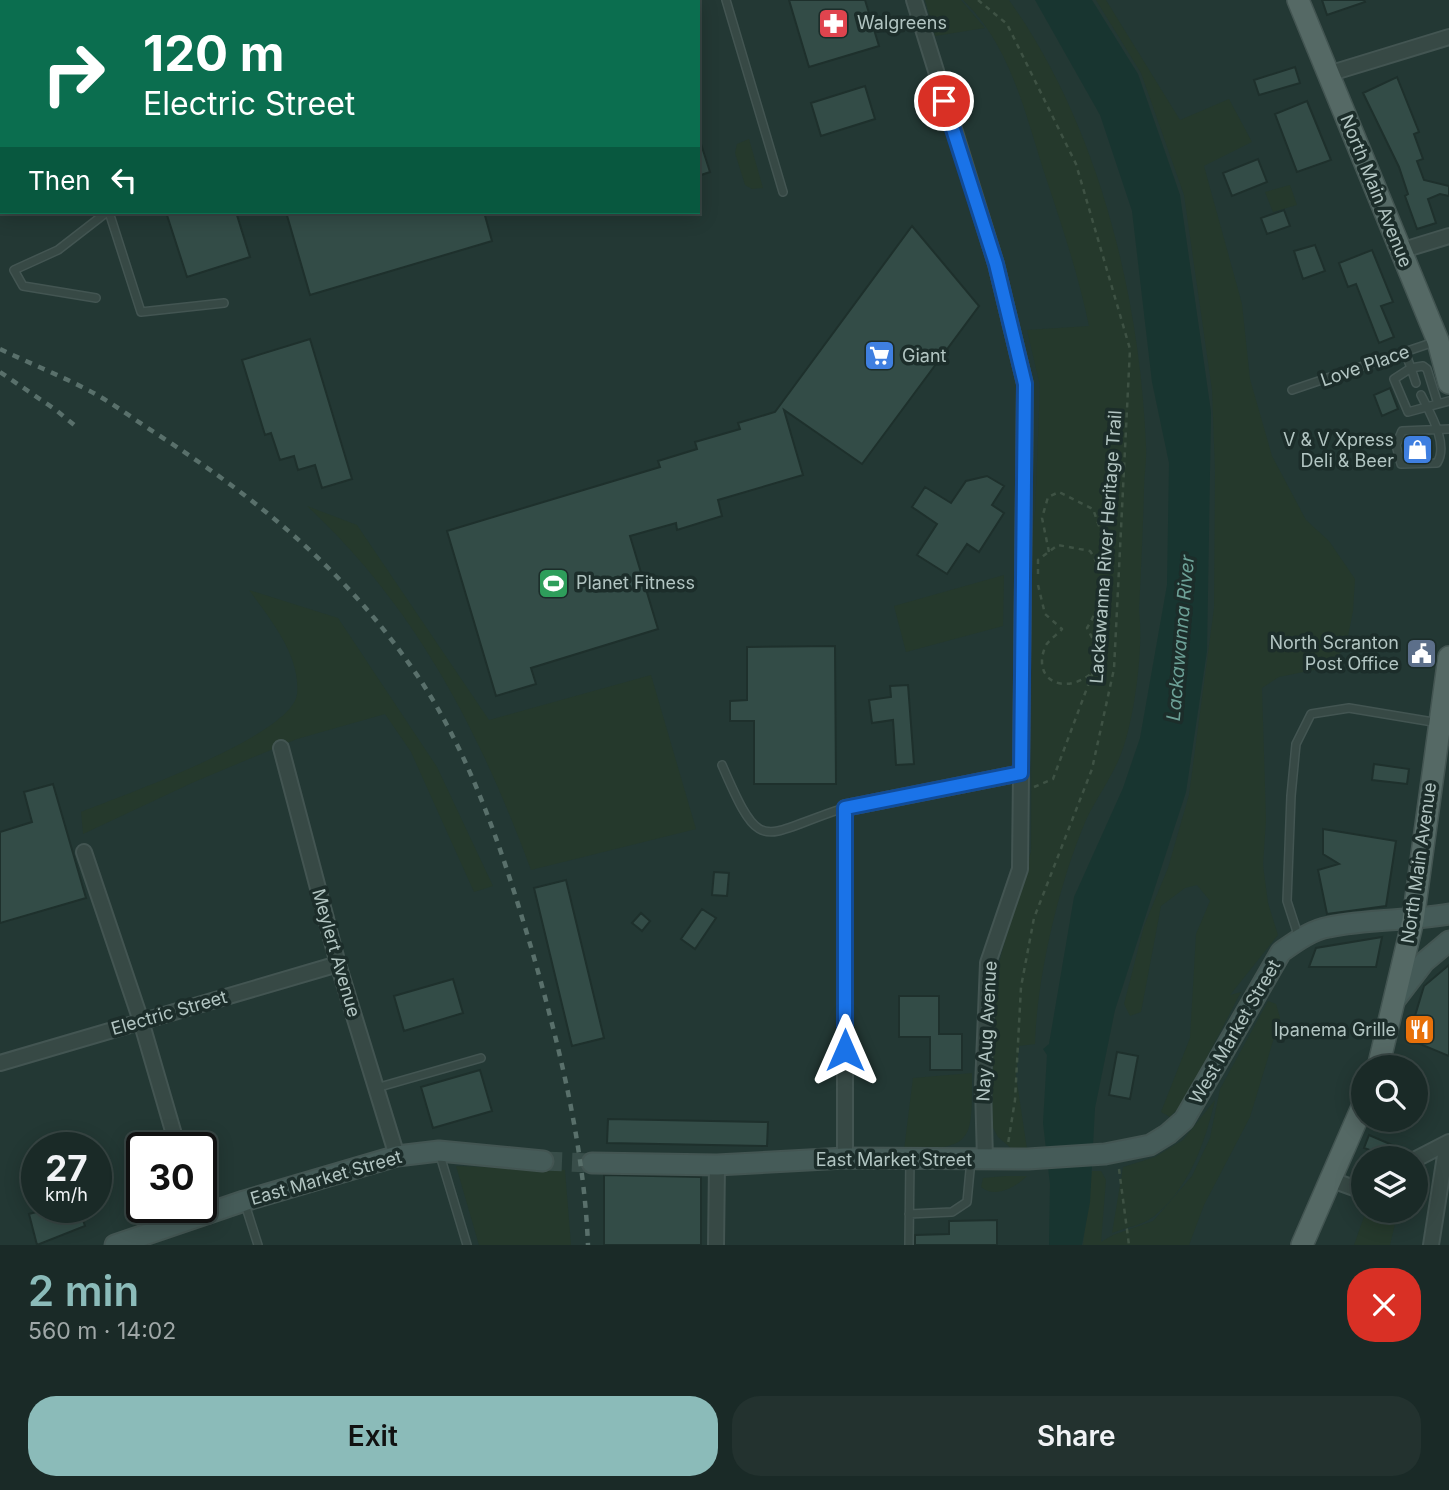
<!DOCTYPE html>
<meta charset="utf-8">
<style>
:root{--surface:#1a2a27;--page:#23322f;--text:#f1f3f6;--muted:#9fa7a7;--line:#384644;--accent:#8bbbb9}
body{margin:0;font-family:Inter,sans-serif;background:var(--page);color:var(--text);height:100vh;display:flex;flex-direction:column;font-size:26px;white-space:nowrap}
*{box-sizing:border-box;margin:0}
p{font-size:23px;color:var(--muted)}
.icon{flex:none;width:38px;height:38px;fill:none;stroke:currentColor;stroke-width:2;stroke-linecap:round;stroke-linejoin:round}
.map{position:relative;height:1245px;overflow:hidden}
.details{display:flex;flex-direction:column;background:var(--surface);flex:1}
.details>*{flex:none}
.top-card{position:absolute;left:0px;top:0px;width:700px;height:214px;box-shadow:0 4px 18px #0003,0 0 0 2px var(--line);background:#0b6e4f;color:#fff;overflow:hidden}
.buttons{position:absolute;left:1351px;top:1055px;display:grid;gap:14px}
.buttons a{display:grid;place-items:center;width:77px;height:77px;border-radius:50%;background:var(--surface);box-shadow:0 4px 18px #0003,0 0 0 2px var(--line);font-size:35px}
.speed{position:absolute;left:21px;top:1132px;display:flex;gap:14px;font-size:35px;font-weight:700;text-align:center}
.speed>*{display:grid;place-content:center;width:91px;height:91px;border-radius:50%;background:var(--surface);box-shadow:0 4px 18px #0003,0 0 0 2px var(--line);line-height:1}
.speed small{font-size:18px;font-weight:400}
.speed .limit{border:4px solid #111;border-radius:10px;background:#fff;color:#111}
.pin{position:absolute;display:grid;place-items:center;width:60px;height:60px;color:#fff;margin:-30px;border:4px solid #fff;border-radius:50%;box-shadow:0 2px 7px #0007}
.me{position:absolute;width:77px;margin:-38px;rotate:0deg;stroke-linejoin:round;filter:drop-shadow(0 0 5px #0008)}
.turn{display:flex;align-items:center;gap:24px;height:147px;padding:0 28px;font-size:32px}
.turn .icon{width:91px;height:91px;stroke-width:2.5}
.turn b{display:block;font-size:49px;line-height:60px}
.then{display:flex;align-items:center;height:66px;padding:0 28px;background:#0003;gap:14px;font-size:26px}
.round{display:grid;place-items:center;flex:none;width:74px;height:74px;border-radius:28px;background:var(--page)}
.summary{display:flex;align-items:center;justify-content:space-between;height:119px;padding:0 28px}
h1{font-size:42px;font-weight:600;line-height:52px;color:var(--accent)}
.cta{display:flex;gap:14px;margin-top:auto;padding:14px 28px}
.cta a{flex:1;height:80px;border-radius:28px;background:var(--accent);color:#111;font-size:28px;font-weight:600;line-height:80px;text-align:center}
.cta a+a{background:var(--page);color:var(--text)}
.map>svg:first-child{display:block}
.green{fill:#25392c}
.water{fill:#183530}
.building{fill:#334c47;stroke:#1e302c;stroke-width:2}
.lines{fill:none;stroke-linecap:round;stroke-linejoin:round}
.secondary-tunnel{stroke:#384d49;stroke-width:19;stroke-dasharray:19 10;stroke-linecap:butt}
.lane-casing{stroke:#435552;stroke-width:10}
.street-casing{stroke:#435552;stroke-width:18}
.secondary-casing{stroke:#435552;stroke-width:23}
.primary-casing{stroke:#435552;stroke-width:24}
.path{stroke:#3e5244;stroke-width:2.5;stroke-dasharray:5 5;stroke-linecap:butt}
.lane{stroke:#374945;stroke-width:7}
.street{stroke:#374945;stroke-width:14}
.secondary{stroke:#455b58;stroke-width:19}
.primary{stroke:#556965;stroke-width:21}
.rail{stroke:#59706b;stroke-width:4.5;stroke-dasharray:7 7;stroke-linecap:butt}
.route-casing{stroke:#114b97;stroke-width:18}
.route{stroke:#1a73e8;stroke-width:12}
.labels{text-anchor:middle;stroke-width:7;stroke-linejoin:round;paint-order:stroke}
.poi-label{font-size:18px;fill:#b2c5c2;stroke:#1c2d2a;text-anchor:start}
.street-label{font-size:18px;fill:#b2c5c2;stroke:#1c2d2a}
.water-label{font-size:19px;font-style:italic;fill:#6da197;stroke:#1c2d2a}
</style>
<div class="map">
<svg width="1449" height="1245" viewBox="0 0 1449 1245">
<rect width="100%" height="100%" fill="#233834"/>
<path class="green" d="M925 0H961L985 28 935 36Z
M963 0H1009C1098 124 1140 296 1146 446 1147 460 1144 475 1144 489 1143 529 1141 570 1139 611 1144 646 1134 726 1119 759 1110 780 1096 799 1086 820 1059 883 1037 976 1035 1044L1019 1046 1016 1076 1027 1149H1012L998 1137 992 1126 993 1043 995 985 1001 955 1031 851 1032 645 1029 564 1035 512 1040 386 1027 330 1089 326C1078 273 1061 223 1044 172 1025 112 1010 45 963 0Z
M1096 0H1106L1180 120 1229 99 1252 142 1204 166 1242 304 1250 379 1272 456 1306 520 1329 541 1355 579 1353 611 1346 646 1328 667 1279 677 1262 688 1266 820 1263 865 1268 903 1278 935 1230 995 1241 992 1183 1103 1170 1117 1161 1112 1190 1038 1196 934 1210 901 1197 885 1185 888 1161 906 1141 1012 1130 1016 1124 1004 1144 926 1168 868 1189 795 1214 608 1215 471 1212 390 1184 195 1141 73Z
M749 139 763 188 752 189 745 185 735 153 737 144Z
M1290 185 1297 205 1273 212 1265 192Z
M307 506 357 525 489 720 651 675 696 829 531 870C480 732 416 607 307 506Z
M1004 575 1003 626 906 652 894 606Z
M249 590 338 618 437 767 493 886 474 892 411 752 385 714 297 739 194 782 83 834 81 812C121 796 292 736 297 694 301 656 270 619 249 590Z
M1268 1001 1276 1004 1280 1018 1250 1117 1204 1205 1189 1245H1083L1092 1171H1101L1106 1180 1101 1242 1113 1235 1153 1221 1192 1176 1210 1138 1220 1089Z
M972 1073C972 1142 974 1148 904 1150L913 1078Z
M1215 1100C1205 1143 1189 1189 1153 1217 1143 1225 1124 1228 1112 1233L1123 1167 1155 1157 1183 1140Z
M456 1166 565 1170 571 1245H479Z
M1006 1176H1027C1016 1187 995 1199 981 1187L983 1178Z
M1366 1211H1398L1390 1245H1354Z"/>
<path class="water" d="M1035 0H1092L1138 74 1180 195 1211 412 1207 651 1186 792 1115 1010 1095 1108 1090 1202 1082 1245H1049L1050 1184 1043 1123 1047 1055 1043 1049 1049 1044 1074 897 1123 788 1140 738 1167 585 1169 463 1152 382 1132 211 1100 115Z"/>
<path class="building" d="M789 0H865L879 46 809 67Z
M1322 0H1364L1365 2 1327 15Z
M1295 67 1300 83 1259 95 1254 80Z
M1397 77 1419 132 1414 134 1423 159 1417 161 1424 180 1449 186V196L1440 194 1428 199 1436 223 1417 229 1405 196 1408 194 1399 167 1363 93Z
M865 86 875 119 821 136 811 103Z
M1307 101 1331 160 1297 172 1275 114Z
M698 144H701L710 172 698 176Z
M1258 159 1267 182 1232 196 1223 173Z
M1284 210 1290 226 1267 234 1261 218Z
M166 212H236L250 257 187 277Z
M286 212H484L492 241 310 295Z
M912 226 979 306 862 464 784 410 803 475 718 500 722 516 677 530 676 523 630 536 658 629 531 668 536 684 496 696 447 531 660 467 658 461 697 449 695 442 740 429 738 423 775 412Z
M1315 245 1325 271 1303 279 1294 251Z
M1372 250 1393 302 1381 306 1394 337 1379 343 1356 284 1348 287 1339 263Z
M310 339 352 479 322 488 315 465 298 470 294 456 280 460 271 433 265 435 242 360Z
M1390 388 1398 409 1382 416 1374 395Z
M1404 442H1429V457L1406 458Z
M987 476 1004 486 992 505 1004 513 979 552 967 544 947 574 917 555 937 524 912 507 925 487 951 503 966 481Z
M835 646 836 784H754V721H730V701L747 700V647Z
M908 685 914 764 896 765 893 720 872 723 869 700 891 697 890 686Z
M1374 764 1409 769 1407 784 1372 780Z
M53 784 86 898 0 923V832L32 822 24 792Z
M1323 829 1396 841 1386 906 1327 914 1318 870 1339 864 1323 854Z
M714 872 729 873 727 896 712 895Z
M566 880 604 1038 572 1046 534 888Z
M702 909 716 918 695 949 681 939Z
M641 913 650 921 642 931 632 923Z
M1382 937 1376 967H1309L1316 948Z
M1449 965V1056L1408 1039 1424 986Z
M453 979 463 1013 404 1031 394 996Z
M899 996H939V1034H962V1070H930V1037H899Z
M1117 1052 1138 1056 1130 1099 1109 1095Z
M480 1070 492 1111 433 1128 421 1087Z
M608 1119 768 1122 767 1146 607 1143Z
M1369 1135 1397 1147 1392 1158 1364 1148Z
M604 1175 701 1177V1245H604Z
M39 1208H79L85 1226 37 1245 29 1214 40 1211Z
M997 1220V1245H915V1235L949 1234V1221Z"/>
<g class="lines">
<path class="secondary-tunnel" d="M543 1161 592 1163"/>
<defs>
<path id="lane" d="M726 0 783 192
M109 212 141 312 224 303
M96 298 23 286 14 270 58 250 107 212
M1405 352 1411 368 1394 379 1408 412 1449 401
M1416 383 1411 368 1423 366 1427 369 1438 404
M1292 390 1437 341
M1421 395C1430 413 1449 444 1437 463L1401 464 1396 445 1402 431 1449 429
M722 765C762 858 760 835 844 808
M1299 938 1287 901 1291 796 1296 744 1311 714 1349 708 1439 723
M376 1088 481 1058
M439 1152 467 1245
M244 1201 258 1245
M909 1214 952 1212 967 1202 971 1160
M909 1245 910 1159"/>
<path id="street" d="M44 0V2
M289 0V2
M914 0 996 264 1025 384 1020 869 988 963 983 1087 985 1159
M1328 74 1449 37
M1400 251 1449 236
M281 748 338 964 397 1156
M84 852 141 1021 178 1148
M0 1063 338 964
M845 1158V808L1021 773
M1416 1159 1449 1142
M1332 1180 1354 1188 1363 1187
M716 1245 717 1165
M1431 1245 1447 1143"/>
<path id="secondary" d="M1395 1000 1424 962 1449 941
M592 1163 717 1165 845 1158 1028 1159 1105 1154 1150 1145 1168 1134 1184 1120 1281 952C1295 942 1311 930 1329 927 1366 919 1409 921 1449 914
M115 1245 244 1201 397 1156 439 1151 543 1161"/>
<path id="primary" d="M1298 0 1438 341 1449 383
M514 2 520 0
M0 158 2 157
M1378 1068 1413 920 1449 657
M1302 1245 1363 1105"/>
</defs>
<use href="#lane" class="lane-casing"/>
<use href="#street" class="street-casing"/>
<use href="#secondary" class="secondary-casing"/>
<use href="#primary" class="primary-casing"/>
<path class="path" d="M978 0 1007 24 1076 164 1130 349 1114 669 1092 769 1034 918 1021 987 1015 1100 1008 1144
M1049 552 1042 518 1048 497 1059 492 1093 509 1104 540 1098 563
M1038 585 1045 614 1062 629C1058 634 1049 640 1046 645 1030 680 1065 697 1093 672
M1034 787 1053 779 1093 672 1096 645 1087 628C1103 602 1108 577 1090 551L1058 545 1038 560V575
M1119 1169 1129 1245"/>
<use href="#lane" class="lane"/>
<use href="#street" class="street"/>
<use href="#secondary" class="secondary"/>
<use href="#primary" class="primary"/>
<path class="rail" d="M0 349C29 363 59 375 88 390 113 403 136 421 160 436 263 503 347 572 417 675 473 758 505 859 533 954 560 1048 584 1147 588 1245
M0 372 56 410 79 429"/>
</g>
<g class="lines">
<defs>
<path id="route" d="M845 1050V808L1021 773 1025 384 996 264 944 101"/>
</defs>
<use href="#route" class="route-casing"/>
<use href="#route" class="route"/>
</g>
<defs>
<symbol id="pharmacy-square" viewBox="-11 -11 22 22"><rect x="-9" y="-9" width="18" height="18" rx="4" fill="#e0444e" stroke="#1c2d2a"/><path d="M-2-6h4v4h4v4h-4v4h-4v-4h-4v-4h4Z" fill="#fff"/></symbol>
<symbol id="supermarket-square" viewBox="-11 -11 22 22"><rect x="-9" y="-9" width="18" height="18" rx="4" fill="#3f7fe0" stroke="#1c2d2a"/><path d="M-6-5.5h2.5l.6 2H6L4.5 2H-2.5L-4.4-4H-6ZM-1.5 3.2a1.3 1.3 0 1 0 .1 0ZM3 3.2a1.3 1.3 0 1 0 .1 0Z" fill="#fff"/></symbol>
<symbol id="shop-square" viewBox="-11 -11 22 22"><rect x="-9" y="-9" width="18" height="18" rx="4" fill="#3f7fe0" stroke="#1c2d2a"/><path d="M-5-2.5h2.3a2.7 3.5 0 0 1 5.4 0H5L5.5 6h-11ZM-1.5-2.5h3a1.5 2.3 0 0 0-3 0Z" fill="#fff"/></symbol>
<symbol id="stadium-square" viewBox="-11 -11 22 22"><rect x="-9" y="-9" width="18" height="18" rx="4" fill="#2e9e5b" stroke="#1c2d2a"/><path d="M0-5a6.5 5 0 1 0 0 10a6.5 5 0 1 0 0-10ZM-3.5-1.8h7v3.6h-7Z" fill="#fff"/></symbol>
<symbol id="civic-square" viewBox="-11 -11 22 22"><rect x="-9" y="-9" width="18" height="18" rx="4" fill="#5c6f8a" stroke="#1c2d2a"/><path d="M-.6-6.5H3V-4.5H.6V-3L4-1V1h2V6H-6V1h2V-1L-.6-3ZM-1.2 2.5V6h2.4V2.5Z" fill="#fff"/></symbol>
<symbol id="restaurant-square" viewBox="-11 -11 22 22"><rect x="-9" y="-9" width="18" height="18" rx="4" fill="#e8710a" stroke="#1c2d2a"/><path d="M-5-6h1v4h1v-4h1v4h1v-4h1v5L-1.5 .5V6h-2V.5L-5-1ZM5-6V6H3V1.5H1.5Q1.5-4 5-6Z" fill="#fff"/></symbol>
</defs>
<g fill-rule="evenodd">
<use href="#pharmacy-square" x="816" y="6" width="35" height="35"/>
<use href="#supermarket-square" x="862" y="338" width="35" height="35"/>
<use href="#shop-square" x="1400" y="432" width="35" height="35"/>
<use href="#stadium-square" x="536" y="566" width="35" height="35"/>
<use href="#civic-square" x="1404" y="636" width="35" height="35"/>
<use href="#restaurant-square" x="1402" y="1012" width="35" height="35"/>
</g>
<g class="labels">
<g class="poi-label">
<text x="857" y="29">Walgreens</text>
<text x="902" y="362">Giant</text>
<text x="1394" y="446" text-anchor="end">V &amp; V Xpress<tspan x="1394" dy="21">Deli &amp; Beer</tspan></text>
<text x="576" y="589">Planet Fitness</text>
<text x="1399" y="649" text-anchor="end">North Scranton<tspan x="1399" dy="21">Post Office</tspan></text>
<text x="1396" y="1036" text-anchor="end">Ipanema Grille</text>
</g>
<g class="street-label">
<text transform="translate(1376 191) rotate(68)" y="6">North Main Avenue</text>
<text transform="translate(1365 366) rotate(-19)" y="6">Love Place</text>
<text transform="translate(1106 547) rotate(-86)" y="6">Lackawanna River Heritage Trail</text>
<text transform="translate(1419 863) rotate(-82)" y="6">North Main Avenue</text>
<text transform="translate(336 953) rotate(74)" y="6">Meylert Avenue</text>
<text transform="translate(169 1013) rotate(-16)" y="6">Electric Street</text>
<text transform="translate(987 1031) rotate(-87)" y="6">Nay Aug Avenue</text>
<text transform="translate(1235 1032) rotate(-60)" y="6">West Market Street</text>
<text x="894" y="1166">East Market Street</text>
<text transform="translate(326 1178) rotate(-16)" y="6">East Market Street</text>
</g>
<g class="water-label">
<text transform="translate(1180 638) rotate(-85)" y="7">Lackawanna River</text>
</g>
</g>
</svg>
<div class="buttons">
<a><svg class="icon" aria-label="search" viewBox="0 0 24 24"><circle cx="10" cy="10" r="6"/><path d="M15 15l6 6"/></svg></a>
<a><svg class="icon" aria-label="layers" viewBox="0 0 24 24"><path d="M12 4l9 5-9 5-9-5zM3 14l9 5 9-5"/></svg></a>
</div>
<div class="speed"><div>27<small>km/h</small></div><div class="limit">30</div></div>
<div class="pin" style="left:944px;top:101px;background:#d93025"><svg class="icon" aria-label="arrive" viewBox="0 0 24 24"><path d="M6 21V4h12l-3 4 3 4H6"/></svg></div>
<svg class="me" style="left:845px;top:1050px" viewBox="-20 -20 40 40"><path d="M0-17L14 15 0 8-14 15z" fill="#1a73e8" stroke="#fff" stroke-width="4"/></svg>
<div class="top-card">
<div class="turn"><svg class="icon" aria-label="right" viewBox="0 0 24 24"><path d="M7 20v-9h11M14 6l5 5-5 5"/></svg><div><b>120 m</b>Electric Street</div></div>
<div class="then">Then<svg class="icon" aria-label="left" viewBox="0 0 24 24"><path d="M17 20v-9H6M10 6l-5 5 5 5"/></svg></div>
</div>
</div>
<section class="details">
<div class="summary"><div><h1>2 min</h1><p>560 m · 14:02</p></div><a class="round" style="background:#d93025;color:#fff"><svg class="icon" aria-label="close" viewBox="0 0 24 24"><path d="M6 6l12 12M18 6L6 18"/></svg></a></div>
<div class="cta"><a>Exit</a><a>Share</a></div>
</section>
